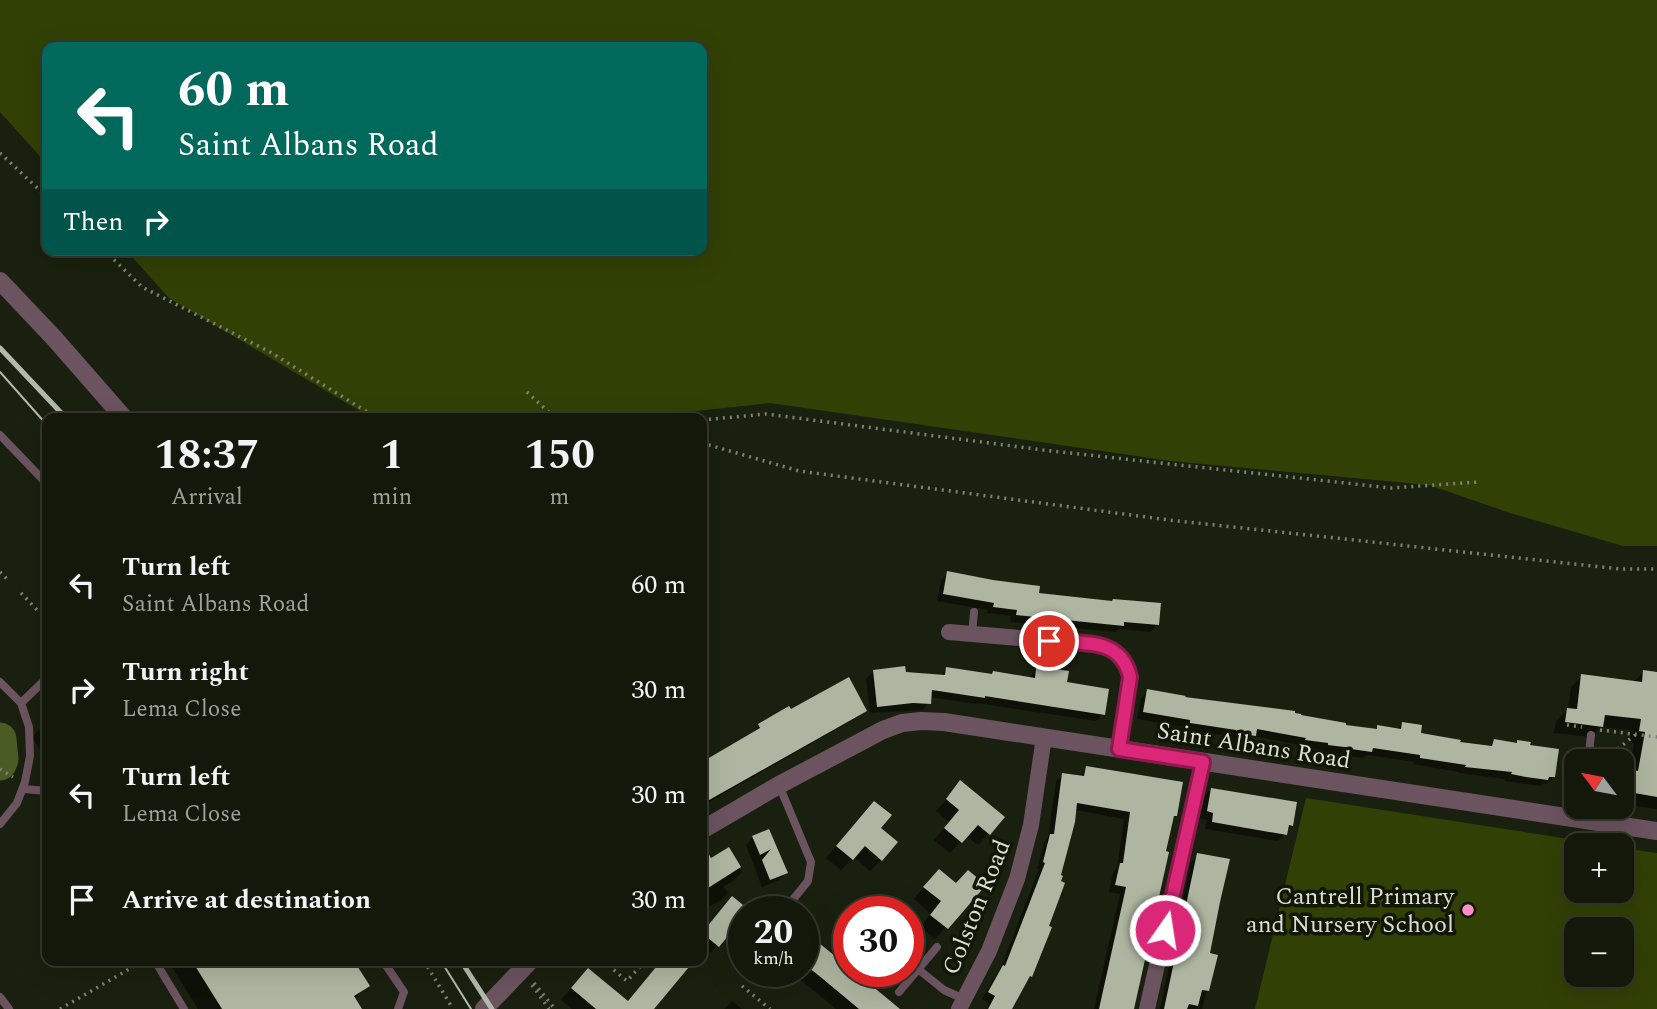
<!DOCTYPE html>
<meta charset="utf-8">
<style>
:root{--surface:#14180b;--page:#1d2114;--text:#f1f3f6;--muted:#9da09d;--line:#33372c}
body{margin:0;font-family:Spectral,serif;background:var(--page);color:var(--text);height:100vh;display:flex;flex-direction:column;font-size:26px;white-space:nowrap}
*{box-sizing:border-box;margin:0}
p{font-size:23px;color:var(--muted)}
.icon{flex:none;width:38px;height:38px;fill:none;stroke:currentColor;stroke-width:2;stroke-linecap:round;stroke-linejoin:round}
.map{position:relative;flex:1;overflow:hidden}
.details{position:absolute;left:42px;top:413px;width:665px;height:553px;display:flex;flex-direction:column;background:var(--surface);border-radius:14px;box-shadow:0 7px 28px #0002,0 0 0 2px var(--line)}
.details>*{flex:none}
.banner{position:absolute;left:42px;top:42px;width:665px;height:214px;border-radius:14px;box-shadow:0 7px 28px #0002,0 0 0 2px var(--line);background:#00695c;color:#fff;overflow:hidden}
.needle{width:46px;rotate:302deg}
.fabs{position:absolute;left:1564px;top:749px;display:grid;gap:14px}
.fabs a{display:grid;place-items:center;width:70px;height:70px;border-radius:14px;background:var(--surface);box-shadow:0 7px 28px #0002,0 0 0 2px var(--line);font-size:35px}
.speed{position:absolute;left:728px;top:896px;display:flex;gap:14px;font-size:35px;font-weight:700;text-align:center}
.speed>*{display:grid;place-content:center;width:91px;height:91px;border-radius:50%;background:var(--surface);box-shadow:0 7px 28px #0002,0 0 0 2px var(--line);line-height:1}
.speed small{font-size:18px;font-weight:400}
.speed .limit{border:10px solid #d22;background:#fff;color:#111}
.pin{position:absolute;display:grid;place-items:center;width:60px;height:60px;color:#fff;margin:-30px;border:4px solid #fff;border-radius:50%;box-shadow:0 2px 7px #0007}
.me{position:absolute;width:77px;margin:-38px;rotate:13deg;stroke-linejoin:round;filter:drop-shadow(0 0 5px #0008)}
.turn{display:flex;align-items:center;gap:24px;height:147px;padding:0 21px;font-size:32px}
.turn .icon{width:91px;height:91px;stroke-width:2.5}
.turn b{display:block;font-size:49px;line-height:60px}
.then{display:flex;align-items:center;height:66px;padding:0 21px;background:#0003;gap:14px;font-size:26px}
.eta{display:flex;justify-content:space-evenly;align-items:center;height:119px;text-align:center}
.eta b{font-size:42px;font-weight:700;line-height:49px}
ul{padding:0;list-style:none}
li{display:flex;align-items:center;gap:21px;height:105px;padding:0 21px}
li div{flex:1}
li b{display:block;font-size:26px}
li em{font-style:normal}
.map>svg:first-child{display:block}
.green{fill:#314005;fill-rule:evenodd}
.shadow{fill:#0007}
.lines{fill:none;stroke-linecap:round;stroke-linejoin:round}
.river{stroke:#4b5b24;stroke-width:33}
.building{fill:#aeb6a1}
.path{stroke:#7d8274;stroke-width:3.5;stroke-dasharray:2 5;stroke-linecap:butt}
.service{stroke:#6b535f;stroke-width:8}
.minor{stroke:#6b535f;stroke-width:16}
.tertiary{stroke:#6b535f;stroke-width:18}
.tram{stroke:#b4b9ad;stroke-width:2}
.rail{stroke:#b4b9ad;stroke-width:5}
.route-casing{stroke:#8e194d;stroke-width:18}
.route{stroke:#db2777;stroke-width:12}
.poi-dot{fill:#fa8fc8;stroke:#111607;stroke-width:2.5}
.labels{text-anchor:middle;stroke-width:7;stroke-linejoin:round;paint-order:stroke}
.street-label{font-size:24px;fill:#dadfd4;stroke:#111607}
.poi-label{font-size:24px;fill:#dadfd4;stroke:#111607;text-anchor:end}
</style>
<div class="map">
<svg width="1657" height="1009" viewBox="0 0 1657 1009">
<rect width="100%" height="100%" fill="#1a200f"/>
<path class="green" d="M0 0H1657V546H1623L1510 513 1429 485 1171 461 770 403 631 418H372L169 298 126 250H702V47H47V164L0 112Z
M1306 798 1607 845H1577V891H1622V848L1657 853V1009H1255ZM1622 929V975H1577V929Z"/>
<path class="shadow" d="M948 573 1037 595 1157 625 1150 632 1119 629 1115 632 1010 622 1011 616 987 613 988 610 937 601 941 580Z
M947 669 1029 678 1037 669 1066 683 1103 714 1096 721 977 703 976 704 929 697V703L922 710 870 713 866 679 873 672 940 676Z
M1644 672 1657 674V809L1622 804V783L1629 776 1634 743 1629 742 1630 730 1601 727 1590 737 1554 733 1556 721 1568 709 1571 687 1582 676 1633 682Z
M1148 691 1375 730 1378 727 1396 730 1402 724 1418 734 1458 744 1488 748 1494 741 1515 745 1518 742 1554 777 1546 784 1543 783 1540 786 1505 781V779L1459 773V772L1413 764 1414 762 1367 755 1363 758 1345 756V755L1322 751V750L1299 746V745L1253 736 1247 742 1229 740 1230 736 1184 729V727L1137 719 1141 698Z
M865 710 858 717 702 806V764L752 733 759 726 790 712Z
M47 722V761L32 737Z
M1087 768 1176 815 1171 820 1131 1009H1094L1120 894 1109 892 1113 872 1117 868 1124 819 1075 810 1031 976 1024 983 1010 1009H986L989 1003 982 999 996 975 1000 970 1039 869H1037L1044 843 1048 838 1056 782 1063 774 1079 777Z
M961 783 1003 817 978 845 966 836 950 853 934 840 949 822 936 811Z
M1211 789 1292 825 1278 841 1205 829 1207 820 1200 818 1204 797Z
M863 814 878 828 881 860 870 871 854 857 841 870 826 858Z
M768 831 786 873 779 880 762 887 746 845 753 837Z
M729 850 742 872 733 881 723 887 729 892 720 901 702 910V862L709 858 711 860Z
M1198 855 1208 954 1216 956 1202 1009H1160L1191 862Z
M928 882 955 885H983L935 939 920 927 931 914 914 899Z
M883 900 897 912H872Z
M725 905 746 909 711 953 702 946V934Z
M803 932 849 971H855L853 973 891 1009H836L790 971H803Z
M168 961H352L367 986 354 999 360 1009H198Z
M661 961H691L652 1009H572L561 1000 577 981 627 1003Z
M732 1001 742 1009H724Z"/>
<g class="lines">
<path class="river" d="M0 739 2 759 0 764"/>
</g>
<path class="building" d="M947 571 993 580 1040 586 1039 593 1112 601 1113 599 1161 603 1159 625 1124 622V626L1016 615 1017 610 993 607 994 603 943 594Z
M905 666 906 672 945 675 946 667 992 674 993 671 1035 678 1036 668 1055 671V669L1069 671 1067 682 1109 689 1105 715 985 696V698L932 690 931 704 913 703 877 707 873 670Z
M1643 670 1657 672V797L1629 792 1633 770 1638 771 1645 732 1639 731 1641 719 1605 715 1603 727 1565 722 1567 708 1577 709 1581 674 1642 682Z
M849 677 867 711 702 804V762L760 728 758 724 770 717 789 706 791 709Z
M1147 689 1186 696 1185 697 1295 711V713L1301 714V715L1346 723V725L1377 729V725L1401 729 1402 722 1422 725 1421 733 1461 740 1460 742 1492 746 1494 739 1517 743V740L1531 742 1530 745 1559 749 1555 777H1549L1548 780 1526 777 1511 774 1512 772 1465 767 1466 765 1420 758V755L1373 748 1372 752 1351 749 1352 748 1328 745V743L1305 740 1306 738 1257 729 1256 736 1236 733V730L1190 723V720L1143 712Z
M1086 766 1183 782 1177 816H1174L1166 851 1169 852 1134 1009H1099L1126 887 1115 885 1120 863H1123L1130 812 1077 803 1075 822 1061 875 1063 876 1061 881 1065 883 1049 926 1052 927 1032 977 1030 976 1012 1009H988L995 996 988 992 1003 965 1005 966 1045 863 1043 862 1050 834H1054L1062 773 1084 776Z
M960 780 1005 817 990 835 978 825 962 843 944 828 959 810 946 799Z
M1211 788 1297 802 1293 826 1289 825 1287 835 1212 822 1213 813 1207 811Z
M874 801 892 815 881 828 898 842 882 861 865 846 853 860 836 846Z
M769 829 788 873 770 880 762 860 771 849 760 855 752 836Z
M702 843 711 858 729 847 741 867 708 888 702 878Z
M1197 853 1230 859 1220 902 1210 953 1218 955 1209 991 1202 990 1198 1006 1189 1004 1187 1009H1164Z
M939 869 956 883 968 870 986 885 948 929 930 915 941 901 923 887Z
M732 896 748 909 744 912V915L732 929 733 930 719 947 702 933Z
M803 930 835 956 849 940V971H854L900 1009H859L823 979 803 963Z
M192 961H354L370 986 354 996 362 1009H222Z
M661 961H694L654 1009H596L571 988 588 968 628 1001Z"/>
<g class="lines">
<path class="path" d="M0 153 47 197
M104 250 142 287 270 352 377 418
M527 392 555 418
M702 420 766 414 1051 451 1391 488 1478 482
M702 443 799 471 1169 520 1620 569H1657
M0 572 9 581
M21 593 40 613
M1567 725 1582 727
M1600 730 1657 737
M1612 761 1614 752 1635 735
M0 769 13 777
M424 961 453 1009
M603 961 627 981 645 961
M874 971 889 983
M534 983 555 1009
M532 985 549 1009
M742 986 770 1009
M60 1009 143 961"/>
<path class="service" d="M0 435 47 484
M972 634 974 612
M0 682 21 703 47 678
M1588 761 1591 735
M779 785 811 862 808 881 783 912
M24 789 47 791
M0 824 17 803 25 782 30 756 29 727 21 703
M155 961 184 1009
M383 961 404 992 398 1009
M918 969 944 990 964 999
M899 992 937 947
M0 997 9 1009"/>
<path class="minor" d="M949 632 1101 645C1118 651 1126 660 1130 678L1119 749
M959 1009 989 951 1017 879 1031 825 1044 737
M1147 1009 1203 762"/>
<path class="tertiary" d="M0 281 54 338 124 418
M702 830 779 785 883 730 902 723 921 721 944 722 1657 831
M484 1009 530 961"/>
<path class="tram" d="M0 372 47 425
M441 961 471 1009"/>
<path class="rail" d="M0 348 66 418
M461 961 492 1009"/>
</g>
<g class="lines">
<defs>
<path id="route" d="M1049 641C1083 644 1121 637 1130 677L1119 749 1203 762 1165 930"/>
</defs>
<use href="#route" class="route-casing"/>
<use href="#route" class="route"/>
</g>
<circle class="poi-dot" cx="1468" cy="910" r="7"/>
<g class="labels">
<g class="street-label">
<text transform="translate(1254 745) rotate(9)" y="8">Saint Albans Road</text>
<text transform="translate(976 907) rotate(-68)" y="8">Colston Road</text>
</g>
<g class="poi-label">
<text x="1454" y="904">Cantrell Primary<tspan x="1454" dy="28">and Nursery School</tspan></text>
</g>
</g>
</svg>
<div class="fabs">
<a><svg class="needle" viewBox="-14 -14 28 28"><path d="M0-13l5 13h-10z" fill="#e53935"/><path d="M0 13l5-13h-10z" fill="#9da09d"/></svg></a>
<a>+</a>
<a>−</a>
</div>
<div class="speed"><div>20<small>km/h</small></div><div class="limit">30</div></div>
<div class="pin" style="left:1049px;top:641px;background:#d93025"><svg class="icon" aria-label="arrive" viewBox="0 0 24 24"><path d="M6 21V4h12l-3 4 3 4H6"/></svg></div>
<svg class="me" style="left:1165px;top:930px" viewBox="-20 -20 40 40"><circle r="17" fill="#db2777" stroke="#fff" stroke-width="3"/><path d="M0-11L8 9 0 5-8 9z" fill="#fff"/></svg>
<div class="banner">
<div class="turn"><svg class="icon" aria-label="left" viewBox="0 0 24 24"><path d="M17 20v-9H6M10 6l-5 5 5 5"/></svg><div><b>60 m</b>Saint Albans Road</div></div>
<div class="then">Then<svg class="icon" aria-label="right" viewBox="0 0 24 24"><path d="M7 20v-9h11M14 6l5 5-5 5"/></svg></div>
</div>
<section class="details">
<div class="eta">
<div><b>18:37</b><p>Arrival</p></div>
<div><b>1</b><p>min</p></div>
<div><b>150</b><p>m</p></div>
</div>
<ul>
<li><svg class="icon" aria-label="left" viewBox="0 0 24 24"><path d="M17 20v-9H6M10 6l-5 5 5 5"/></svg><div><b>Turn left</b><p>Saint Albans Road</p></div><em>60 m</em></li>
<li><svg class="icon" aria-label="right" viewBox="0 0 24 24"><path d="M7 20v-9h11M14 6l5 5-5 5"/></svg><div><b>Turn right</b><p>Lema Close</p></div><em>30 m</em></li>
<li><svg class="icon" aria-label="left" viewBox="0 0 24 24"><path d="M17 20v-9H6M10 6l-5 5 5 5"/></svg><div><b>Turn left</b><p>Lema Close</p></div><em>30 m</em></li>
<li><svg class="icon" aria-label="arrive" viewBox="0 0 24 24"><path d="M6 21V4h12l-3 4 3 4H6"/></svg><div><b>Arrive at destination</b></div><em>30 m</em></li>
</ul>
</section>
</div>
